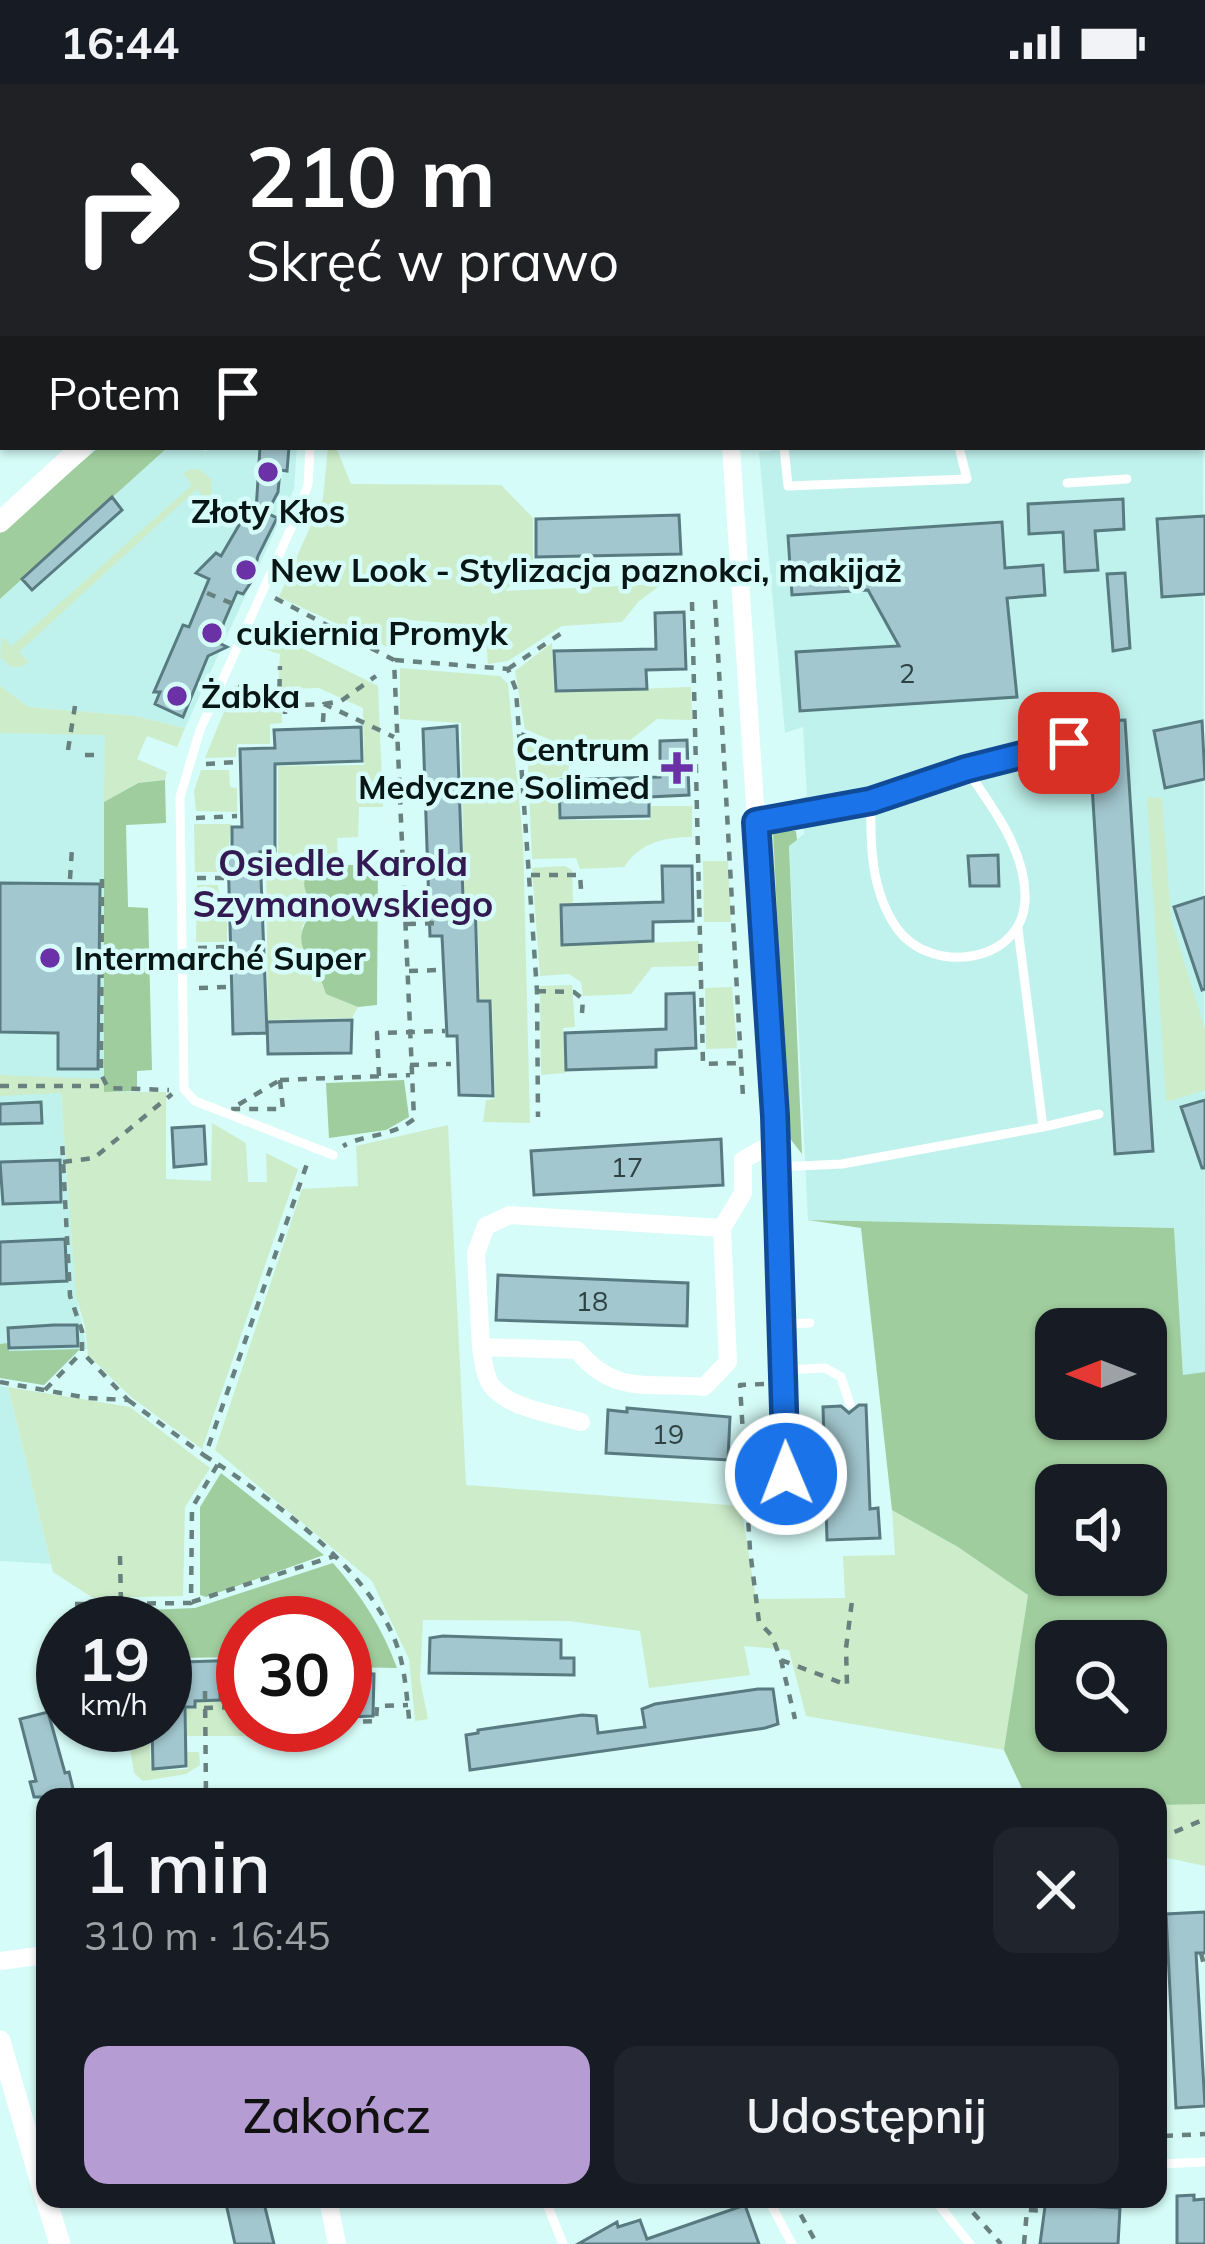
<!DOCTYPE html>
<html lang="pl">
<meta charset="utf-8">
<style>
:root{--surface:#171b24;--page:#20242c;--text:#f1f3f6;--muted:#9ea1a6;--accent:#b59cd3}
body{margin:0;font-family:Mulish,sans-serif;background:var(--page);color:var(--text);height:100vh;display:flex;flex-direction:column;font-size:45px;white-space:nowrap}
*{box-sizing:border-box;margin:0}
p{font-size:39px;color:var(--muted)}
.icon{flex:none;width:66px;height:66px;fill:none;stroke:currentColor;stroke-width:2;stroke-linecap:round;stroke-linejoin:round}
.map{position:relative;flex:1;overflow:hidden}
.side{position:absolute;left:36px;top:1704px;width:1131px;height:420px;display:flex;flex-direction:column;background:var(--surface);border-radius:24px;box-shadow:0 3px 9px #0004}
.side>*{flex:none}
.banner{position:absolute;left:0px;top:0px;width:1206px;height:366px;box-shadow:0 3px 9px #0004;background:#202124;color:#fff;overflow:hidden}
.needle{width:78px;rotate:270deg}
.buttons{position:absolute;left:1035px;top:1224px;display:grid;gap:24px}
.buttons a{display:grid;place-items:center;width:132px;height:132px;border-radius:24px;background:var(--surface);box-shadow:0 3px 9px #0004;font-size:60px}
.speed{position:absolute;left:36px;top:1512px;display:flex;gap:24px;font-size:60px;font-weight:700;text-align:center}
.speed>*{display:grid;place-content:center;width:156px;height:156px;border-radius:50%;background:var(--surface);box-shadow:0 3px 9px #0004;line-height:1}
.speed small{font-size:30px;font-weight:400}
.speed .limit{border:18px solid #d22;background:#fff;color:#111}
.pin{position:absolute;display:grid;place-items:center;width:102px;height:102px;color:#fff;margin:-51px;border-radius:24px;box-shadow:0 6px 18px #0006}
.me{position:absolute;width:132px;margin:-66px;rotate:359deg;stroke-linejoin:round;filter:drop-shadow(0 0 9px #0008)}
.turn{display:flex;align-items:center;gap:42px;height:252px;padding:0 48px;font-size:54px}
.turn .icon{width:156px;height:156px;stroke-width:2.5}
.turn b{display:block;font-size:84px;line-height:102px}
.then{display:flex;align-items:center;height:114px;padding:0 48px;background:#0003;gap:24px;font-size:45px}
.round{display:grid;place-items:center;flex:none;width:126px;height:126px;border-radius:24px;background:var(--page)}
.overview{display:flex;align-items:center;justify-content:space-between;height:204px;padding:0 48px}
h1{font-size:72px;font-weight:600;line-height:90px}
.cta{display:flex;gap:24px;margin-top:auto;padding:24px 48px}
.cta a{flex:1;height:138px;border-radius:24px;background:var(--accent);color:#111;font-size:48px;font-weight:600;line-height:138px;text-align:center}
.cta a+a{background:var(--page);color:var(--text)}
.status{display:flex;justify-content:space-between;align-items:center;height:84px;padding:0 60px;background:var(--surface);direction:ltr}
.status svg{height:33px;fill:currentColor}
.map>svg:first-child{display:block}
.built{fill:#c0f2ed}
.green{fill:#ccecca}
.forest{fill:#9fcd9d;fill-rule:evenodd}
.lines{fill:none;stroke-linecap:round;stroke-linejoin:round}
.stream{stroke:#86a4b3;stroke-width:6}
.building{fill:#a2c7ce;stroke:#587b82;stroke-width:3}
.path{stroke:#68817f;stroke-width:4.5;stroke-dasharray:9 9;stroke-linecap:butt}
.service{stroke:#fff;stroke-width:9}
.minor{stroke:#fff;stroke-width:18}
.tertiary{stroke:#fff;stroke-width:21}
.route-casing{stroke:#114b97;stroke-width:30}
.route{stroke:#1a73e8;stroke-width:21}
.poi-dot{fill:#6b32a8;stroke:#d5fcf8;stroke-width:4.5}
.labels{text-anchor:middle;stroke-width:9;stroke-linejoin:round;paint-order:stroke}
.number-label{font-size:27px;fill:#2e4243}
.poi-label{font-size:33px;font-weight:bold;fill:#081615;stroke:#d5fcf8;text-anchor:start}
.neighbourhood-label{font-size:36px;font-weight:bold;fill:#341a53;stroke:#d5fcf8}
</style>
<div class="status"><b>16:44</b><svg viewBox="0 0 49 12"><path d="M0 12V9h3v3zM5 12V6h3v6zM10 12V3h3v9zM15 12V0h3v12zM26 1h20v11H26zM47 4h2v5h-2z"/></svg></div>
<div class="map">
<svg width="1205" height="2160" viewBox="0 0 1205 2160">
<rect width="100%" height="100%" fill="#d5fcf8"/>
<path class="built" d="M1203 294 1205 1288 1183 1292 1174 1144 808 1136 789 761 804 750 801 714 807 712 803 643 785 649 759 368 771 367V363H1203Z
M168 363H201L205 368 211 363H297L294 405 185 644 135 632 29 623 0 602V515Z
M0 649 105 650 104 1008 61 1009 76 1211 87 1265 80 1266 44 1301 0 1294Z
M0 1302 8 1303 51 1480 0 1477Z"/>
<path class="green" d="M328 363H336L351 400 501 401 533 434V476L505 507 662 500 639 517 622 538 562 542 508 577 488 580 485 542 397 535 394 566 279 513 323 414Z
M191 385H199L211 395 212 410 207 416 197 405 19 568 29 578 21 583H11L0 573 2 553 12 562 192 401 183 389Z
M265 546 378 602 383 723H359L358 753 337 754 338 781 307 784 317 822 302 842 306 873 317 885 327 910 358 923 352 934 268 936 266 771 278 770V682L364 681 363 624 319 604 278 605 280 570 254 562Z
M552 559 554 608 691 603 692 636 657 635 615 668 574 666 525 645 515 587Z
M400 584 500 592 508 600 523 757 530 1039 483 1038 486 1016 495 1015 492 916 480 915 477 813 464 812 461 639 400 635Z
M235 601 265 617 281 616 282 639 270 640V660H237L236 673 205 674Z
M0 602 29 623 135 632 185 644 177 663 147 652 137 675 167 688 165 696 137 699 104 718 105 651 0 649Z
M527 659 569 676 568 693H558V736H650L651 722H692V753C664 753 641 758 624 783L580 785 576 774 532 775Z
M201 686H229L230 703 237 704V728L196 727 194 707Z
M1147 713 1162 714 1171 835 1205 945V1006L1166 1018Z
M194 740H231L226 788H195Z
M764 746 773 747 788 1052 781 1046Z
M703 777H728L731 838H704Z
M565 782 572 786 573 819 560 820 562 862 699 857V882L652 883 631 910 583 912 581 898 569 890 540 892 532 784Z
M197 801H218L219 812H227V858H196Z
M572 901 575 943 563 944 565 989 541 991 540 902Z
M732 903 737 964 706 965 705 904Z
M0 991 103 995 105 1008H166V1095L211 1097 212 1039 246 1059 248 1098H267L266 1069 298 1085 202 1365 131 1313 88 1271 85 1243 76 1212 61 1009 0 1012Z
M448 1041 466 1401 741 1422 756 1515 845 1514 843 1472 895 1471 892 1426 958 1463 1028 1511 1005 1666 1205 1718V1782L1158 1772V1713H1026L1004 1666 806 1632 789 1566 744 1562 750 1591 649 1604 640 1547 569 1537 423 1536 420 1596 428 1635 415 1637 409 1575 372 1497 215 1366 302 1105 358 1102 356 1062Z
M8 1303 130 1323 210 1384 185 1423 183 1512 93 1514 53 1488Z
M210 1607 211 1617H220L221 1609 243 1608 244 1652H187V1625L195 1624V1615Z
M126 1641H149L151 1687 188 1685 187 1668H199L200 1681 186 1690 143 1697 134 1689Z"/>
<path class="forest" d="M99 363H168L0 515V449Z
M165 696 166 739 126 741 128 823 148 824 152 986 137 987V1007L104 1008V718L138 699Z
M773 747H796L797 756 789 762 802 1070 788 1052Z
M338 781H378L377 921 358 923 326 910C315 870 282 864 317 822 303 809 302 802 307 784Z
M404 996 409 1033 386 1046 329 1054 326 999Z
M808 1136 1174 1144 1183 1291 1205 1288V1720L1158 1721V1713H1026L1004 1666 1028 1511 958 1463 892 1426 861 1144ZM1056 1245H1146V1335H1056ZM1056 1401H1146V1491H1056ZM1056 1557H1146V1647H1056Z
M8 1259 9 1267 80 1265 44 1301 0 1294V1260Z
M221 1389 324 1471 206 1513 200 1511V1423Z
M333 1479C361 1511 382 1543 397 1584L345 1583V1539H243V1573L181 1574 180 1591 165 1592V1539H103L100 1528 195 1524Z"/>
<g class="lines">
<path class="stream" d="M5 0 7 3
M168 3 172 0"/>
</g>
<path class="building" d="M260 363H289L287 387 280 386 278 408 267 429 277 434 258 472 251 498 243 510 237 508 224 538 217 558 227 563 208 572 183 633 155 620 160 608H154L183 541 189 543 209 495 196 489 216 469 221 472 249 424 256 427Z
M112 413 122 426 32 506 22 495Z
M1123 415 1124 445 1095 447 1098 486 1065 488 1063 448 1029 450 1028 420Z
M679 431 681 470 536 473V435Z
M1205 432V510L1162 513 1157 435Z
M1002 438 1005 484 1043 481 1045 511 1007 514 1017 613 800 627 796 568 899 562 868 506 792 511 788 452Z
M1125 489 1130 564 1113 567 1107 490Z
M684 528 686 585 646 586 647 605 556 607 554 567 656 565 655 529Z
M1125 636 1153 1067 1115 1070 1088 637Z
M1202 637 1205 695 1165 704 1154 647Z
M457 642 463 814H475L478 917H490L493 1012 459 1011 457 952H447L442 852H430L423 645Z
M361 643 362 677 275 680V767L260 768 267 949 233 950 228 768H232V743H242L240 665 275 664 274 646Z
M687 656 689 711 649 713V732L560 734 559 696 660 693V657Z
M998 771 999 802H970L968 772Z
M662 782H692L693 837 653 838V857L562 861 561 821 663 818Z
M0 799 100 800 98 985H58V949L0 948Z
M1205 813V905L1202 906 1174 823Z
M694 909 696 964 656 966V983L566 986 565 949 666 945V910Z
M352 936 351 969 268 970 267 938Z
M1205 1016V1084H1202L1181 1023Z
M41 1018 42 1039 0 1040V1020Z
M204 1042 206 1080 174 1083 172 1044Z
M721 1055 723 1101 534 1111 531 1067Z
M60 1076 61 1118 3 1120 0 1078Z
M65 1155 67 1197 0 1200V1158Z
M498 1191 688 1199 687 1242 496 1236Z
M54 1241H77L78 1262 9 1264 8 1244Z
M859 1321H866L870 1425 878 1424 880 1454 827 1456 823 1323 841 1322 849 1329Z
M627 1324 730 1333 728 1376 606 1369 608 1326 627 1328Z
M443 1552 561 1556V1574H574V1591L429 1589 430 1554Z
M243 1576V1607H220V1616L195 1617V1623H185L186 1682 153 1685 152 1641H165V1599H185L184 1578Z
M345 1589 374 1590 373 1632 348 1633Z
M758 1605H773L778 1640 765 1644 470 1686 466 1651 478 1649V1646L582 1631 596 1632 598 1649 621 1646 645 1643 642 1625 655 1620Z
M48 1628 65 1689 69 1688 75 1713H34L30 1698 36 1697 20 1635Z
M1205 1828V1869H1196L1205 2022 1176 2024 1166 1830Z
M1194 2111V2116L1205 2115V2160H1177V2112Z
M225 2115H263L274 2160H235Z
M1046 2115H1086V2122L1120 2124 1118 2160H1040Z
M745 2121 759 2160H578L617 2138 618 2143 640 2136 647 2155Z"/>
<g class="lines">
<path class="path" d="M207 509 238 522
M275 514 394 576 414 1035C390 1054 367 1049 343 1062
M715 516 741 978
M692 518 703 980 741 979 743 1012
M395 576 508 585 516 606 537 907 538 1033
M508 585 566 546
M238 602 279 622 324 620 394 653
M285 621V639
M279 622 280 582
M323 638 324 620 341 617 376 592
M521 650 581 676
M68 666 75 622
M85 671H101
M206 680 237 678
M196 734 237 732
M531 791H580L581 805
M197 794H226
M70 795 72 764
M102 795 101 990 108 1004 169 1006
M407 840 439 839
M198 864 226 863
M409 887 439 886
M199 904 227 903
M537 907 574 908 583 915 582 929
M410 981 451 980
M379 992 377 949 445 947
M280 996 283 1025H231Z
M280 996 410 991
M0 1002H105
M63 1078 94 1074 172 1010
M0 1298 88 1314 128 1316 82 1268
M764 1300 740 1301 750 1466 759 1538 772 1552 781 1576 795 1635
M45 1306 82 1268V1247L70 1212 62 1056
M128 1316 205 1372
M218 1380C282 1423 376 1491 399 1568 406 1592 407 1618 410 1643
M120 1472 121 1520
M192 1518 335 1472
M75 1520 191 1519 192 1424 218 1380 205 1372 308 1077
M781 1576 847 1601 846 1564 852 1517
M205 1607 206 1713
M204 1624 243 1623
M345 1638 376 1637 377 1622 408 1621
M287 1641 294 1661
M1158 1755 1205 1735
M1201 1869 1205 1885
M1163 2069V2052L1205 2050
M792 2115 817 2160
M961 2115 1001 2160
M1024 2160 1027 2126 1045 2127"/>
<path class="service" d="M988 3V0
M310 363 308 401 297 431 200 646 180 713 184 1005 195 1017 333 1071
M784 363 788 402 967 395 959 363
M1067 399 1127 395
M871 717C870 761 871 806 896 843 931 894 1028 879 1025 810 1024 764 991 721 966 685
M756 738 871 717 966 685 1069 659
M1018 845 1043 1043 1099 1030
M777 1083 842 1080 1043 1043
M783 1240 810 1239
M786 1286 825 1284 841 1293 850 1320
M1158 2080 1205 2078
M545 2115 563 2160
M768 2115 792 2160
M934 2115 970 2160"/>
<path class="minor" d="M830 3 831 0
M1203 48 1205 45
M731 363C755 720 782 1077 787 1435
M722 1144 728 1278 704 1303C650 1298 614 1312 577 1266L481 1263 476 1169 486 1142 510 1131 722 1144 743 1109V1076L775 1058
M481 1263C483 1274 484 1291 491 1301 509 1325 554 1330 581 1338
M0 1877 45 1871
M328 2115 337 2160"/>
<path class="tertiary" d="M1031 0 1040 3
M478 3 481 0
M1203 67 1205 68
M0 438 82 363
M0 1957 45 2113
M46 2115 60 2160"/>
</g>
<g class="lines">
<defs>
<path id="route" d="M786 1390 775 1032 756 738 871 717 966 685 1069 659"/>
</defs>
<use href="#route" class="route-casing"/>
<use href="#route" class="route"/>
</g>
<g class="poi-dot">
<circle cx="268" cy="388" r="12"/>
<circle cx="246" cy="486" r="12"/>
<circle cx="212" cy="549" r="12"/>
<circle cx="177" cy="612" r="12"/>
<path d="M671 666h12v12h12v12h-12v12h-12v-12h-12v-12h12z"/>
<circle cx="50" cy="874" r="12"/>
</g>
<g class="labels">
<g class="number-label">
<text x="907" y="599">2</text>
<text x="627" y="1093">17</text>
<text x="592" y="1227">18</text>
<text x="668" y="1360">19</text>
</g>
<g class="poi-label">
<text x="268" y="439" text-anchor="middle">Złoty Kłos</text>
<text x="270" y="498">New Look - Stylizacja paznokci, makijaż</text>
<text x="236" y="561">cukiernia Promyk</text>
<text x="201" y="624">Żabka</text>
<text x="650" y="677" text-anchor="end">Centrum<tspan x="650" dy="38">Medyczne Solimed</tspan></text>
<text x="74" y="886">Intermarché Super</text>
</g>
<g class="neighbourhood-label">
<text x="343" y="792">Osiedle Karola<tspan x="343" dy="41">Szymanowskiego</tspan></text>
</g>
</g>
</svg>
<div class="buttons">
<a><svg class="needle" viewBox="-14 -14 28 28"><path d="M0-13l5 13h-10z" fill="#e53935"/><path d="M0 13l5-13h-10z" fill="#9ea1a6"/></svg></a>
<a><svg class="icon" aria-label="sound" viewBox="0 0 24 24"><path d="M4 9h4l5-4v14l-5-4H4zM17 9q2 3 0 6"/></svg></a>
<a><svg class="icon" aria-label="search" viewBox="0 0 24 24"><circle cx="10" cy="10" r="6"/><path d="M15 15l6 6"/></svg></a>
</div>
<div class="speed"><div>19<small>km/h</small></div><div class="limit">30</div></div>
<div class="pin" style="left:1069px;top:659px;background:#d93025"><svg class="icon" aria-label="arrive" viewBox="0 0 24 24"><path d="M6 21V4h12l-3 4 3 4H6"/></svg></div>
<svg class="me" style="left:786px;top:1390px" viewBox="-20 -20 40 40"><circle r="17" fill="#1a73e8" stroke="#fff" stroke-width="3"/><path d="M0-11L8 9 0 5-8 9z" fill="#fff"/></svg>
<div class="banner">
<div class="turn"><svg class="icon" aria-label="right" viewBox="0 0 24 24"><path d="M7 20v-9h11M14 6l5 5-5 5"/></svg><div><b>210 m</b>Skręć w prawo</div></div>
<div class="then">Potem<svg class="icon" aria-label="arrive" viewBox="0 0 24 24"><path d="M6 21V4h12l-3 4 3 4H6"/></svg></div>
</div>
<section class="side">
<div class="overview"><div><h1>1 min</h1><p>310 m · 16:45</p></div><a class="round"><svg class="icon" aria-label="close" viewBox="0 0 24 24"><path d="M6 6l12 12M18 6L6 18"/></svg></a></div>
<div class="cta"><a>Zakończ</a><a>Udostępnij</a></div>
</section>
</div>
